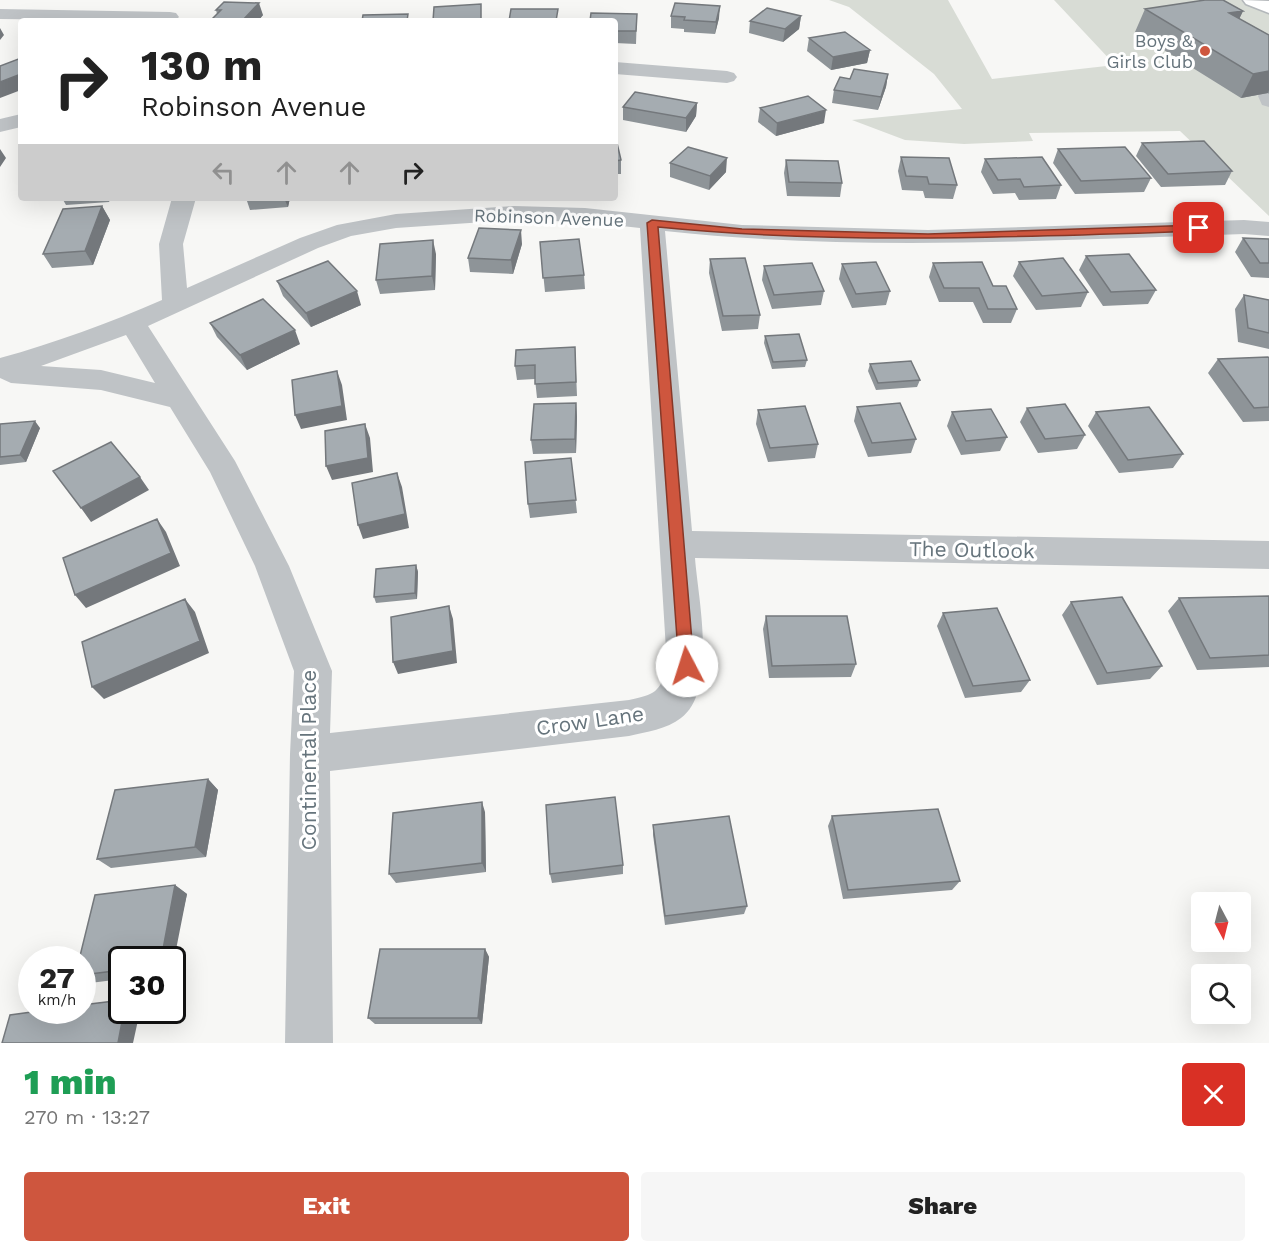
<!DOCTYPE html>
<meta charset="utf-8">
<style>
:root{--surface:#fff;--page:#f6f6f6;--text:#222;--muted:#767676;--accent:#ce563e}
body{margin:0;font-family:"Work Sans",sans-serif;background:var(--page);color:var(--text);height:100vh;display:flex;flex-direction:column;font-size:22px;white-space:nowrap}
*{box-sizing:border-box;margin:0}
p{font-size:20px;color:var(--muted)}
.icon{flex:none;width:33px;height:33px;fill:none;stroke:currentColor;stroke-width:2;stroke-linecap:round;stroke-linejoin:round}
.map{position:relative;height:1043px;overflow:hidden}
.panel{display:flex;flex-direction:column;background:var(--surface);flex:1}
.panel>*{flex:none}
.hud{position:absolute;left:18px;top:18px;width:600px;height:183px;border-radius:6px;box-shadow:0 6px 24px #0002;background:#fff;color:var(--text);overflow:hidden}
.needle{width:39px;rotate:173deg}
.fabs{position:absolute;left:1191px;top:892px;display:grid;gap:12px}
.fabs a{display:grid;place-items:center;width:60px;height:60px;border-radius:6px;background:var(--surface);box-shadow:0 6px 24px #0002;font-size:30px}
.speed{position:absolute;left:18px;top:946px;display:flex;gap:12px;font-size:30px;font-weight:700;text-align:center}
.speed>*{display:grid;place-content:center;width:78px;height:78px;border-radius:50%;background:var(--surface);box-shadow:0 6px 24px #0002;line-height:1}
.speed small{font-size:15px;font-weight:400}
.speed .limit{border:3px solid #111;border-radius:9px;background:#fff;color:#111}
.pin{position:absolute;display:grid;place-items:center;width:51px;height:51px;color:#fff;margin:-26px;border-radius:12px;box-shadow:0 3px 9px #0006}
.me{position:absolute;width:66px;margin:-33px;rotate:355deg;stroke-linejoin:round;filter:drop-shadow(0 0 4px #0008)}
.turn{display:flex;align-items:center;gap:21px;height:126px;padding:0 24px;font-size:27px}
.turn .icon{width:78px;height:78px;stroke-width:2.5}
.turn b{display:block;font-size:42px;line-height:51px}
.lanes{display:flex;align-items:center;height:57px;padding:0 24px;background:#0003;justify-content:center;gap:30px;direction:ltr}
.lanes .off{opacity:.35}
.round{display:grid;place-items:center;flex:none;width:63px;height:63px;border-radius:6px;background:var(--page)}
.overview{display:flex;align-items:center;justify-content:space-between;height:102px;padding:0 24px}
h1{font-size:36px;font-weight:800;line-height:45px;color:#1e9e55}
.primary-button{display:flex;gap:12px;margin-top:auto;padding:12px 24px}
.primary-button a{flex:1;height:69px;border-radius:6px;background:var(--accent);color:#fff;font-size:24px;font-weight:800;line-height:69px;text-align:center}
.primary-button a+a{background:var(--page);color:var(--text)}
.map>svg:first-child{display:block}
.green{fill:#d8dcd5}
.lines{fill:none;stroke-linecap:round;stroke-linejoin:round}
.major-casing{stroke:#b3b7ba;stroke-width:3}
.minor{fill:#bfc3c6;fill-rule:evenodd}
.major{fill:#fff;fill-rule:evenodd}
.wall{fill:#8e9498}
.shaded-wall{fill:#74787c}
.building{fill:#a5acb1;stroke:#74787c;stroke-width:1.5}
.route{fill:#ce563e;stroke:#863828;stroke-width:1.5}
.poi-dot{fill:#ce563e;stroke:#fff;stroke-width:2}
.labels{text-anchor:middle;stroke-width:6;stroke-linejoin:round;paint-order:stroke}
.far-poi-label{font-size:18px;fill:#66747c;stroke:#fff;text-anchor:end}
.far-street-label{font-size:18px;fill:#66747c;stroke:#fff}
.street-label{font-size:21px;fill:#66747c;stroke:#fff}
</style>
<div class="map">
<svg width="1269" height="1043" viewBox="0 0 1269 1043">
<rect width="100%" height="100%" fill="#f7f7f5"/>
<path class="green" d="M829 0H948L992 79 1115 65 1054 0H1252L1269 8V216L1180 131 1029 133 1033 141 964 144 905 140 852 120 962 109 934 74 849 7Z"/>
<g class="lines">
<defs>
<path id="major" d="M1243 0 1269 1V13L1246 4Z"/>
</defs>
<use href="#major" class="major-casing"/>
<path class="minor" d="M0 9 170 12 176 13 179 17 175 21 0 19Z
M615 62 727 71 734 73 737 77 734 81 727 83 615 74Z
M1269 90V107L1262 105 1258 96 1261 92Z
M21 114V127L0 132V119Z
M172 198H196L183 244 187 288 300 238 337 225 396 214 514 206 585 208 742 225 928 230 1244 220 1269 222V236L1244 234C1051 240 857 252 665 231L692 531 1269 541V569L695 558C698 598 718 690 681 718 667 729 646 732 629 736L330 771 333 1043H285L290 754 294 671 255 566 210 472 170 407 101 390 11 383 0 378V358C55 343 109 323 162 300L159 244ZM514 220 585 222 640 228 667 666C660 693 655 694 629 700L330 733 332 671 289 566 235 461 148 326 318 248 351 236 396 228ZM126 335 155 383 101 370 41 366Z"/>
<use href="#major" class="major"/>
</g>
<path class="wall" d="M1145 9 1243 11 1239 19 1269 35V94L1268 93 1241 98 1135 32Z
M216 10 263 15 258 21H212L211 20 217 14Z
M637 14 636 44 615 43V21Z
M671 16 719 18 715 34 684 32V29L671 28Z
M801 16 799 29 783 42 749 33 750 21Z
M809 38 870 50 867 63 831 70 807 51Z
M888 74 886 87 878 110 832 103 834 90 850 79Z
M697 103 696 116 686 132 623 120V107Z
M760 108 824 123 776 136 758 122Z
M615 143 621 160V174H615Z
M1142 143 1232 171 1225 185 1161 187 1136 156Z
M1058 149 1151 178 1144 192 1075 194 1053 163Z
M901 157 957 185 953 199 925 198 923 191 902 190 898 171Z
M985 159 1061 185 1056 199 1019 200 1015 193 993 194 981 172Z
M786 160 842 183 840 197 787 196 784 173Z
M670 163 726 172 709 190 670 177Z
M62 198H111L109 202 66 205Z
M246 198H290L288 207 250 210Z
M102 206 110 220 93 265 52 268 43 254Z
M1243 238 1269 239V278L1251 277 1235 252Z
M540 242 584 275 585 289 545 292Z
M522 244 513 274 470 272 468 258Z
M436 254 435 290 380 294 376 280Z
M1086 256 1156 290 1148 304 1103 306 1079 270Z
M710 259 760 315 758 329 722 331 709 273Z
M1019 262 1088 292 1081 307 1036 310 1013 276Z
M933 263 993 286 1017 309 1011 323H983L973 302H939L929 277Z
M842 264 890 291 886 305 852 308 839 279Z
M764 266 824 291 821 305 772 309 762 280Z
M277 281 361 305 311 327 283 296Z
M1244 295 1269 300V349L1238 342 1235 309Z
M210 323 300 344 247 370 217 337Z
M765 336 807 360 805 367 772 369 764 343Z
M575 347 577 396 537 398 535 379 517 380 515 366Z
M1269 358V421L1243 422 1208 373 1218 359Z
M870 364 920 380 917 387 876 390 868 371Z
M576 403 577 417 576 453 533 454 531 440Z
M857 407 916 439 911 453 868 457 854 421Z
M1027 408 1085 435 1077 449 1038 453 1020 422Z
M758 410 818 444 815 458 768 462 756 424Z
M952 412 1007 437 1000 451 961 455 947 426Z
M1096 412 1183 454 1173 468 1119 473 1088 426Z
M0 424 40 428 26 462 0 465Z
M571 458 577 513 530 518 528 504Z
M416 565 418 572 417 599 376 603 374 597Z
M1269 596V667L1197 670 1168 611 1179 598Z
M1071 602 1162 666 1150 679 1097 685 1062 615Z
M943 613 1030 680 1021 692 965 698 937 626Z
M766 616 856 664 851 677 769 678 763 629Z
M208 779 218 790 206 857 111 868 97 859Z
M485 812 486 872 396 883 389 874Z
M832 816 960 881 952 890 843 899 828 826Z
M653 825 747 906 744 914 665 925 653 835Z
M623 865V874L552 883 550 874Z
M175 885 187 894 172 960H122V979L90 983 82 980V960Z
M485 949 489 957 482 1024H375L368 1018Z"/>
<path class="shaded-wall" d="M259 3 263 15 258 21H242Z
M720 6 719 18 715 34 716 22Z
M1243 11 1232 34 1229 13Z
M801 16 799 29 783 42 785 29Z
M0 28 4 35 0 40Z
M870 50 867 63 831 70 833 57Z
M1269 71V90L1268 93 1241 98 1253 74Z
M21 74V90L0 98V82Z
M888 74 886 87 878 110 881 97Z
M697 103 696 116 686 132V118Z
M826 110 824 123 776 136 777 123Z
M0 149 6 158 0 167Z
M727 158 726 172 709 190 710 176Z
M284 198H290L288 207Z
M102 206 110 220 93 265 85 251Z
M521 230 522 244 513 274 511 260Z
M433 240 436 254 435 290 432 276Z
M357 291 361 305 311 327 306 313Z
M295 330 300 344 247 370 240 355Z
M337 371 342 385 347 420 301 429 295 415Z
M576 403 577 417 576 453 575 439Z
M35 421 40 428 26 462 20 455Z
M365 424 370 438 373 472 332 480 326 466Z
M397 473 402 487 409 528 363 539 358 525Z
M140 477 149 490 91 522 81 508Z
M157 519 166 532 180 566 86 608 75 595Z
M416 565 418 572 417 599 415 593Z
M185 599 195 612 209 653 104 699 92 687Z
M449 606 453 619 457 663 398 674 393 662Z
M208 779 218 790 206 857 195 847Z
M482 802 485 812 486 872 482 863Z
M175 885 187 894 172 970V960H161Z
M485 949 489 957 482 1024 478 1018Z
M124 1011H140L133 1043H118Z"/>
<path class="building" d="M1205 0H1223L1243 11 1229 13 1269 35V71L1253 74 1145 9Z
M224 2 259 3 242 21 211 20 221 10H216Z
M675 3 720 6 716 22 684 20 685 17 671 16Z
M481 4V21H433L434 7Z
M767 8 801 16 785 29 750 21Z
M511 9H558L556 21H509Z
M591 13 637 14 636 31H615V21H590Z
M408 14 407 21H362L363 15Z
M845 32 870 50 833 57 809 38Z
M21 58V74L0 82V66Z
M854 69 888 74 881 97 834 90 840 77 850 79Z
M635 92 697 103 686 118 623 107Z
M808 96 826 110 777 123 760 108Z
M1204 141 1232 171 1168 174 1142 143Z
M615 143H617L621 160 615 161Z
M688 147 727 158 710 176 670 163Z
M1125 147 1151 178 1081 181 1058 149Z
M901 157 949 158 957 185 929 184 927 177 906 176Z
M1042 157 1061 185 1024 187 1020 179 998 180 985 159Z
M786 160 838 161 842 183 789 182Z
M102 206 85 251 43 254 63 209Z
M479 228 521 230 511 260 468 258Z
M1243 238 1269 239V263H1260Z
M579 239 584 275 543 278 540 242Z
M433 240 432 276 376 280 380 244Z
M1129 254 1156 290 1111 292 1086 256Z
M745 258 760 315 723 316 710 259Z
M1063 258 1088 292 1042 296 1019 262Z
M328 261 357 291 306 313 277 281Z
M876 262 890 291 856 294 842 264Z
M982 262 993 286H1006L1017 309H988L979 288H944L933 263Z
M812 263 824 291 774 295 764 266Z
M1244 295 1269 300V333L1248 328Z
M263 299 295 330 240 355 210 323Z
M799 334 807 360 773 362 765 336Z
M575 347 576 382 535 384V365L515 366 516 350Z
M1268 357 1269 358V407L1254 408 1218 359Z
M911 361 920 380 878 383 870 364Z
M337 371 342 406 295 415 292 380Z
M576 403 575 439 531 440 534 404Z
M900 403 916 439 872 443 857 407Z
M1065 404 1085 435 1045 439 1027 408Z
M805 406 818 444 770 448 758 410Z
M1149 407 1183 454 1128 460 1096 412Z
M991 409 1007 437 966 441 952 412Z
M35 421 20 455 0 457V424Z
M365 424 368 458 326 466 325 431Z
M111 442 140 477 81 508 53 471Z
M571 458 576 500 528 504 525 462Z
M397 473 405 514 358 525 352 483Z
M157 519 171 553 75 595 63 558Z
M416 565 415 593 374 597 376 569Z
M1269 596V655L1210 658 1179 598Z
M1122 597 1162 666 1107 673 1071 602Z
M185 599 200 641 92 687 82 642Z
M449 606 453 651 393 662 391 617Z
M997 608 1030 680 973 686 943 613Z
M766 616H847L856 664 772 666Z
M208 779 195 847 97 859 115 790Z
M615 797 623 865 550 874 546 805Z
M482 802V863L389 874 393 813Z
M938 809 960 881 848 890 832 816Z
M729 816 747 906 665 916 653 825Z
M175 885 161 960H122V970L82 975V960H79L95 895Z
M380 949H485L478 1018H368Z
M122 1000V1011H124L118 1043H2L10 1015 39 1011H82V1005Z"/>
<path class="route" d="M652 220 742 229 928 234 1199 225 1204 228 1199 231C1017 237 839 245 658 227L694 666 692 671 687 673 681 671 679 666 647 223Z"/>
<circle class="poi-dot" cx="1205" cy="51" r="6"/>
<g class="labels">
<g class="far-poi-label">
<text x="1193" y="47">Boys &amp;<tspan x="1193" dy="21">Girls Club</tspan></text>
</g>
<g class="far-street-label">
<text transform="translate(549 218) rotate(2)" y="6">Robinson Avenue</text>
</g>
<g class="street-label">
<text transform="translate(972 550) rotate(1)" y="7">The Outlook</text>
<text transform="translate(590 721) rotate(-8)" y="7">Crow Lane</text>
<text transform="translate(309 760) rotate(-90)" y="7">Continental Place</text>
</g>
</g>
</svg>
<div class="fabs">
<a><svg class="needle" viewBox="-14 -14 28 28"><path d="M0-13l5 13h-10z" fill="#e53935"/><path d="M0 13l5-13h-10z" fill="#767676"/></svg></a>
<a><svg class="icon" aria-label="search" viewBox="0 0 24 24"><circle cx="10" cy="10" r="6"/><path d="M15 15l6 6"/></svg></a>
</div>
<div class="speed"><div>27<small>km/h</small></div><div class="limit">30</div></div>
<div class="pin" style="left:1199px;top:228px;background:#d93025"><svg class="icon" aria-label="arrive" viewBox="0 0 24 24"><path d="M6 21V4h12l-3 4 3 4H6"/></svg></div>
<svg class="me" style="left:687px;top:666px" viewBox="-20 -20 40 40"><circle r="19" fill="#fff"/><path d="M0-13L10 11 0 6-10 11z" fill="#ce563e"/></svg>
<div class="hud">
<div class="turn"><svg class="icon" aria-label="right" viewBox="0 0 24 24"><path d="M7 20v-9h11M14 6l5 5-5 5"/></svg><div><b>130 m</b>Robinson Avenue</div></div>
<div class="lanes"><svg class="icon off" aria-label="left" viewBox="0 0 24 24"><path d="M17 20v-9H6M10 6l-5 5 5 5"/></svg><svg class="icon off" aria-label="ahead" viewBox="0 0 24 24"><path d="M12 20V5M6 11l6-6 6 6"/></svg><svg class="icon off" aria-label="ahead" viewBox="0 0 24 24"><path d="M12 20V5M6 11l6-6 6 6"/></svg><svg class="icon" aria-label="right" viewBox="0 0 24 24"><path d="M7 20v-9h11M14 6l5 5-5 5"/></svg></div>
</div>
</div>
<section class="panel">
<div class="overview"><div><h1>1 min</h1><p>270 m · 13:27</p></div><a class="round" style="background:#d93025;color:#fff"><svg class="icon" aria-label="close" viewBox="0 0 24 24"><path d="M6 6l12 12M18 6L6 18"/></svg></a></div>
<div class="primary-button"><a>Exit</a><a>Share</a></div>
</section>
